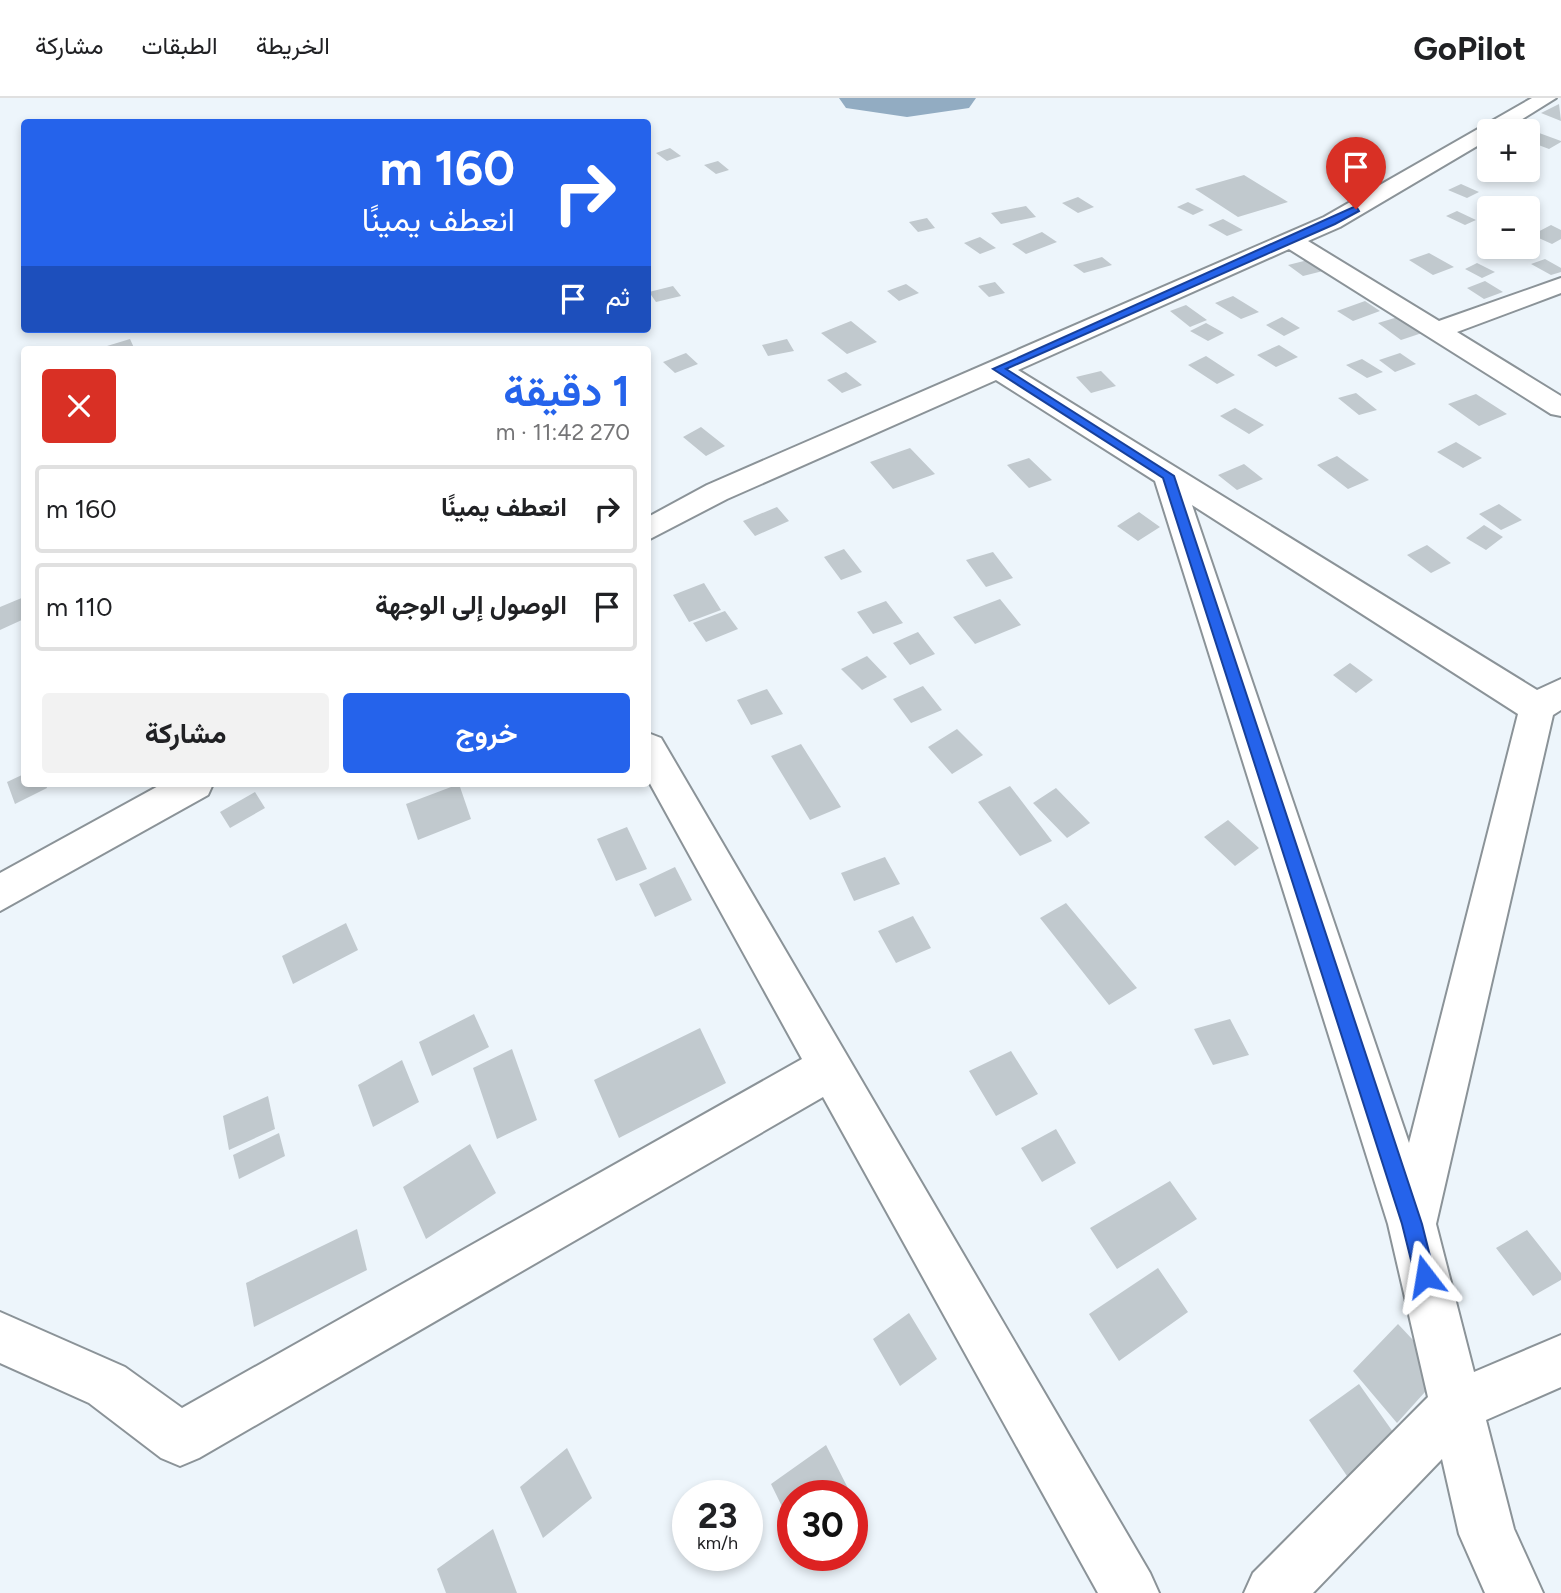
<!DOCTYPE html>
<html lang="ar">
<meta charset="utf-8">
<style>
:root{--surface:#fff;--page:#f2f2f2;--text:#202124;--muted:#757577;--line:#e0e0e0;--accent:#2563eb}
body{margin:0;font-family:Figtree,Vazirmatn,sans-serif;background:var(--page);color:var(--text);direction:rtl;height:100vh;display:flex;flex-direction:column;font-size:26px;white-space:nowrap}
*{box-sizing:border-box;margin:0}
p{font-size:23px;color:var(--muted)}
.icon{flex:none;width:38px;height:38px;fill:none;stroke:currentColor;stroke-width:2;stroke-linecap:round;stroke-linejoin:round}
.map{position:relative;flex:1;overflow:hidden;direction:ltr}
.panel{position:absolute;left:21px;top:248px;width:630px;height:441px;display:flex;flex-direction:column;background:var(--surface);border-radius:7px;box-shadow:0 4px 10px #0003;direction:rtl}
.panel>*{flex:none}
.hud{position:absolute;left:21px;top:21px;width:630px;height:214px;border-radius:7px;box-shadow:0 4px 10px #0003;direction:rtl;background:#2563eb;color:#fff;overflow:hidden}
.buttons{position:absolute;left:1477px;top:21px;display:grid;gap:14px}
.buttons a{display:grid;place-items:center;width:63px;height:63px;border-radius:7px;background:var(--surface);box-shadow:0 4px 10px #0003;font-size:35px}
.speed{position:absolute;left:672px;top:1382px;display:flex;gap:14px;font-size:35px;font-weight:700;text-align:center}
.speed>*{display:grid;place-content:center;width:91px;height:91px;border-radius:50%;background:var(--surface);box-shadow:0 4px 10px #0003;line-height:1}
.speed small{font-size:18px;font-weight:400}
.speed .limit{border:10px solid #d22;background:#fff;color:#111}
.pin{position:absolute;display:grid;place-items:center;width:60px;height:60px;color:#fff;margin:-72px -30px;border-radius:50% 50% 50% 0;rotate:-45deg;box-shadow:0 0 7px #0007}
.pin .icon{rotate:45deg}
.me{position:absolute;width:77px;margin:-38px;rotate:346deg;stroke-linejoin:round;filter:drop-shadow(0 0 5px #0008)}
.turn{display:flex;align-items:center;gap:24px;height:147px;padding:0 21px;font-size:32px}
.turn .icon{width:91px;height:91px;stroke-width:2.5}
.turn b{display:block;font-size:49px;line-height:60px}
.then{display:flex;align-items:center;height:66px;padding:0 21px;background:#0003;gap:14px;font-size:26px}
.round{display:grid;place-items:center;flex:none;width:74px;height:74px;border-radius:7px;background:var(--page)}
.head{display:flex;align-items:center;justify-content:space-between;height:119px;padding:0 21px}
h1{font-size:42px;font-weight:700;line-height:52px;color:var(--accent)}
.cta{display:flex;gap:14px;margin-top:auto;padding:14px 21px}
.cta a{flex:1;height:80px;border-radius:7px;background:var(--accent);color:#fff;font-size:28px;font-weight:700;line-height:80px;text-align:center}
.cta a+a{background:var(--page);color:var(--text)}
ul{padding:0;list-style:none}
li{display:flex;align-items:center;gap:21px;height:88px;margin:0 14px 10px;padding:0 7px;border:4px solid var(--line);border-radius:7px}
li div{flex:1}
li b{display:block;font-size:26px}
li em{font-style:normal}
header{display:flex;align-items:center;gap:42px;box-sizing:border-box;height:98px;padding:0 35px;background:var(--surface);border-bottom:2px solid var(--line)}
header strong{font-size:33px}
nav{display:flex;gap:38px;margin-inline-start:auto;font-size:24px}
.map>svg:first-child{display:block}
.lines{fill:none;stroke-linecap:round;stroke-linejoin:round}
.river{fill:#92acc2;fill-rule:evenodd}
.building{fill:#c1c9ce}
.minor-casing{stroke:#8b9398;stroke-width:4}
.minor{fill:#fff;fill-rule:evenodd}
.route{fill:#2563eb;stroke:#184099;stroke-width:2}
</style>
<header>
<strong>GoPilot</strong>
<nav><a>الخريطة</a><a>الطبقات</a><a>مشاركة</a></nav>
</header>
<div class="map">
<svg width="1561" height="1495" viewBox="0 0 1561 1495">
<rect width="100%" height="100%" fill="#edf5fb"/>
<g class="lines">
<path class="river" d="M839 0H976L969 10 907 19 846 10Z"/>
</g>
<path class="building" d="M1559 6 1561 23 1541 15Z
M1531 32 1561 43V44L1549 51 1528 43V35Z
M670 50 681 58 667 63 656 55Z
M718 63 729 72 716 76 704 67Z
M1244 77 1288 104 1238 119 1195 91Z
M1461 86 1479 94 1467 100 1448 92Z
M1078 99 1094 109 1078 115 1062 105Z
M1188 104 1204 112 1193 117 1177 109Z
M1026 108 1036 119 1001 126 991 115Z
M1457 113 1476 122 1465 127 1446 118Z
M927 120 935 130 918 134 909 124Z
M1223 121 1243 132 1227 138 1208 127Z
M1551 127 1561 132V141L1552 146 1532 137Z
M1042 134 1057 144 1026 156 1012 146Z
M980 139 996 150 980 156 964 145Z
M1429 155 1454 169 1433 177 1409 162Z
M1102 159 1112 167 1084 175 1073 167Z
M1545 161 1561 170V174L1551 177 1531 166Z
M1308 162 1323 173 1303 178 1288 167Z
M1477 165 1495 174 1482 180 1465 171Z
M1485 183 1503 194 1484 201 1467 190Z
M995 184 1005 195 989 199 978 188Z
M906 186 919 195 899 203 887 193Z
M673 188 681 198 656 204 649 194Z
M1233 198 1259 214 1241 221 1215 205Z
M1365 203 1380 213 1353 223 1337 213Z
M1186 207 1207 222 1190 229 1170 213Z
M1282 219 1300 230 1284 238 1266 227Z
M1398 219 1422 235 1401 242 1378 225Z
M851 223 877 244 847 256 821 235Z
M1206 225 1224 235 1208 243 1190 233Z
M130 241 135 252H109L107 248Z
M787 241 794 253 768 258 762 247Z
M1279 247 1298 259 1276 269 1257 257Z
M686 255 698 266 675 275 663 264Z
M1400 255 1416 266 1395 274 1379 262Z
M1206 258 1235 277 1217 286 1188 267Z
M1362 261 1383 274 1367 280 1346 267Z
M1101 273 1116 288 1091 295 1076 279Z
M846 274 862 287 842 295 827 282Z
M1356 295 1377 312 1359 317 1338 300Z
M1476 296 1507 316 1479 328 1448 306Z
M1235 310 1264 327 1249 336 1220 318Z
M701 329 725 348 706 358 683 339Z
M1456 344 1482 360 1463 370 1437 354Z
M910 350 935 376 893 391 870 364Z
M1337 358 1369 382 1348 391 1317 367Z
M1029 360 1052 382 1029 390 1007 367Z
M1244 366 1263 381 1237 392 1218 377Z
M1499 406 1522 422 1501 432 1479 416Z
M777 409 789 423 755 438 743 423Z
M1139 414 1160 429 1138 443 1117 428Z
M1484 427 1503 439 1486 452 1466 440Z
M1427 447 1451 465 1431 475 1407 457Z
M844 451 862 474 841 482 824 459Z
M993 454 1013 480 986 489 966 462Z
M704 485 721 512 689 524 673 497Z
M24 499V521L0 532V509Z
M1000 501 1021 527 975 546 953 519Z
M886 503 903 525 873 536 857 514Z
M725 513 738 531 706 544 693 525Z
M918 534 935 556 910 567 893 545Z
M867 558 887 579 862 592 841 571Z
M1350 565 1373 582 1356 595 1333 577Z
M923 588 942 612 911 625 893 601Z
M767 591 783 616 751 627 737 602Z
M957 631 983 657 952 676 928 649Z
M801 646 841 709 810 722 771 658Z
M24 676V686H46L47 690 15 706 7 684Z
M459 686 471 721 418 742 406 706Z
M1010 688 1052 743 1020 758 978 704Z
M1056 690 1090 725 1067 740 1033 705Z
M255 694 265 710 230 730 220 714Z
M1228 722 1259 750 1235 768 1204 739Z
M627 729 647 771 616 783 597 741Z
M885 759 900 786 854 803 841 775Z
M675 769 692 802 655 819 639 786Z
M1066 805 1137 890 1109 907 1040 820Z
M913 818 931 850 896 865 878 833Z
M346 825 358 852 293 886 282 858Z
M474 916 489 949 432 978 419 944Z
M1230 921 1249 957 1213 967 1194 931Z
M700 930 726 985 619 1040 594 982Z
M512 951 537 1022 497 1041 473 970Z
M1011 953 1038 996 996 1018 969 973Z
M402 962 419 1004 373 1029 358 987Z
M268 998 275 1031 229 1052 223 1018Z
M1056 1031 1076 1065 1042 1084 1021 1050Z
M279 1035 285 1058 239 1081 233 1057Z
M470 1046 496 1095 426 1141 403 1089Z
M1170 1083 1197 1121 1117 1171 1090 1130Z
M357 1131 367 1172 254 1229 246 1185Z
M1527 1132 1561 1175V1182L1533 1198 1496 1150Z
M1158 1170 1188 1214 1119 1263 1089 1216Z
M909 1215 937 1261 900 1288 873 1241Z
M1398 1226 1443 1274 1397 1325 1353 1273Z
M1359 1286 1398 1341 1347 1378 1309 1322Z
M826 1347 855 1404 852 1406V1398H793V1431L771 1386Z
M567 1350 592 1400 543 1440 520 1389Z
M493 1431 517 1495H446L437 1471Z"/>
<g class="lines">
<defs>
<path id="minor" d="M1532 0H1556L1503 33H1489V41L1340 129 1308 143 1439 223 1561 180V195L1457 234 1561 298V318L1551 316 1289 151 1018 272 1537 592 1561 581V612L1553 617 1436 1126 1474 1274 1561 1237V1289L1486 1322 1514 1431 1543 1495H1485L1459 1436 1442 1361 1313 1495H1244L1253 1475 1428 1299 1388 1126 1155 383 996 282 727 401 648 442V419L707 387 1324 119ZM1192 407 1518 616 1409 1045Z
M648 635 661 640 1150 1475 1159 1495H1098L823 999 199 1360 180 1368 161 1360 89 1305 0 1265V1214L125 1269 182 1310 802 961 648 682Z
M162 686H213L208 697 0 813V775Z"/>
</defs>
<use href="#minor" class="minor-casing"/>
<use href="#minor" class="minor"/>
</g>
<path class="route" d="M1356 108 1359 113 1335 126 1006 271 1174 378 1422 1126 1435 1178 1432 1186 1425 1189 1418 1186 1415 1178 1402 1126 1163 380 993 271Z"/>
</svg>
<div class="buttons">
<a>+</a>
<a>−</a>
</div>
<div class="speed"><div>23<small>km/h</small></div><div class="limit">30</div></div>
<div class="pin" style="left:1356px;top:111px;background:#d93025"><svg class="icon" aria-label="arrive" viewBox="0 0 24 24"><path d="M6 21V4h12l-3 4 3 4H6"/></svg></div>
<svg class="me" style="left:1425px;top:1178px" viewBox="-20 -20 40 40"><path d="M0-17L14 15 0 8-14 15z" fill="#2563eb" stroke="#fff" stroke-width="4"/></svg>
<div class="hud">
<div class="turn"><svg class="icon" aria-label="right" viewBox="0 0 24 24"><path d="M7 20v-9h11M14 6l5 5-5 5"/></svg><div><b>160 m</b>انعطف يمينًا</div></div>
<div class="then">ثم<svg class="icon" aria-label="arrive" viewBox="0 0 24 24"><path d="M6 21V4h12l-3 4 3 4H6"/></svg></div>
</div>
<section class="panel">
<div class="head"><div><h1>1 دقيقة</h1><p>270 m · 11:42</p></div><a class="round" style="background:#d93025;color:#fff"><svg class="icon" aria-label="close" viewBox="0 0 24 24"><path d="M6 6l12 12M18 6L6 18"/></svg></a></div>
<ul>
<li><svg class="icon" aria-label="right" viewBox="0 0 24 24"><path d="M7 20v-9h11M14 6l5 5-5 5"/></svg><div><b>انعطف يمينًا</b></div><em>160 m</em></li>
<li><svg class="icon" aria-label="arrive" viewBox="0 0 24 24"><path d="M6 21V4h12l-3 4 3 4H6"/></svg><div><b>الوصول إلى الوجهة</b></div><em>110 m</em></li>
</ul>
<div class="cta"><a>خروج</a><a>مشاركة</a></div>
</section>
</div>
